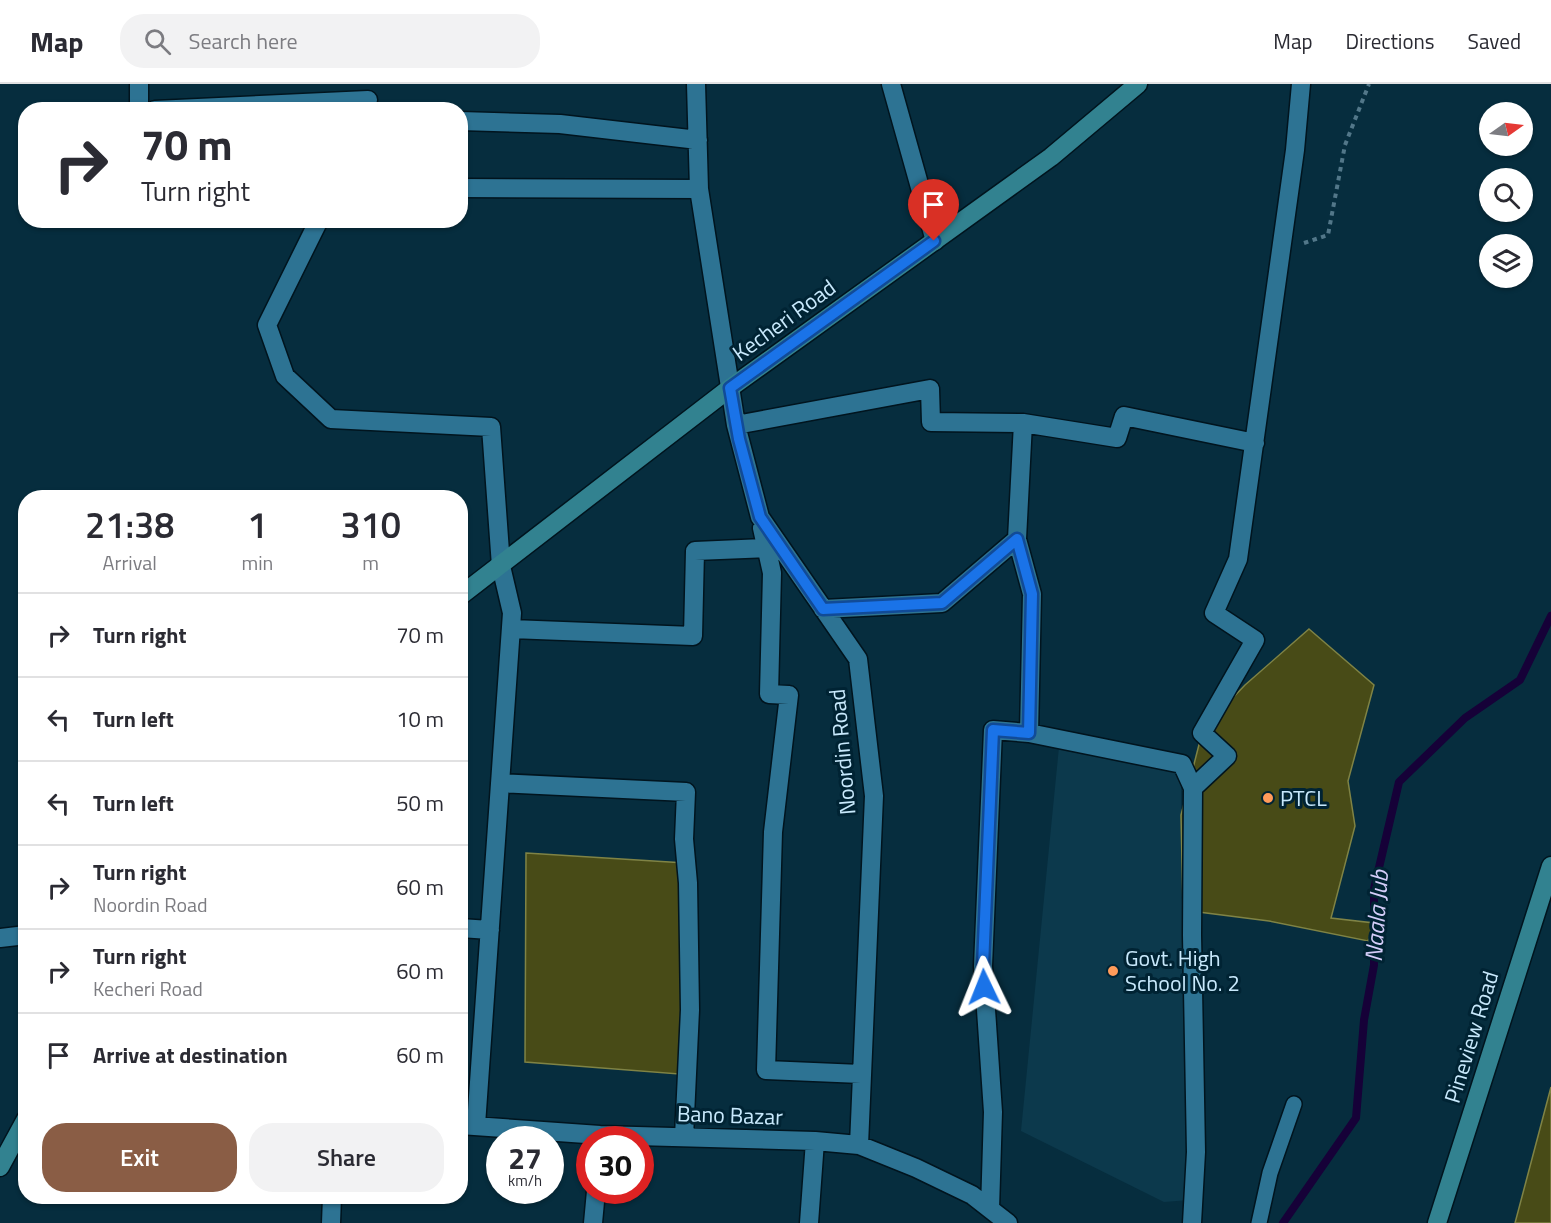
<!DOCTYPE html>
<style>
:root{--surface:#fff;--page:#f2f2f3;--text:#2b2b33;--muted:#7c7c81;--line:#e1e1e2;--accent:#8a5d45}
body{margin:0;font-family:"Titillium Web",sans-serif;background:var(--page);color:var(--text);height:100vh;display:flex;flex-direction:column;font-size:22px;white-space:nowrap}
*{box-sizing:border-box;margin:0}
p{font-size:20px;color:var(--muted)}
.icon{flex:none;width:33px;height:33px;fill:none;stroke:currentColor;stroke-width:2;stroke-linecap:round;stroke-linejoin:round}
.map{position:relative;flex:1;overflow:hidden}
.side{position:absolute;left:18px;top:406px;width:450px;height:714px;display:flex;flex-direction:column;background:var(--surface);border-radius:24px;box-shadow:0 2px 4px #0004}
.side>*{flex:none}
.hud{position:absolute;left:18px;top:18px;width:450px;height:126px;border-radius:24px;box-shadow:0 2px 4px #0004;background:#fff;color:var(--text);overflow:hidden}
.needle{width:39px;rotate:76deg}
.tools{position:absolute;left:1479px;top:18px;display:grid;gap:12px}
.tools a{display:grid;place-items:center;width:54px;height:54px;border-radius:50%;background:var(--surface);box-shadow:0 2px 4px #0004;font-size:30px}
.speed{position:absolute;left:486px;top:1042px;display:flex;gap:12px;font-size:30px;font-weight:700;text-align:center}
.speed>*{display:grid;place-content:center;width:78px;height:78px;border-radius:50%;background:var(--surface);box-shadow:0 2px 4px #0004;line-height:1}
.speed small{font-size:15px;font-weight:400}
.speed .limit{border:9px solid #d22;background:#fff;color:#111}
.pin{position:absolute;display:grid;place-items:center;width:51px;height:51px;color:#fff;margin:-62px -26px;border-radius:50% 50% 50% 0;rotate:-45deg;box-shadow:0 0 6px #0007}
.pin .icon{rotate:45deg}
.me{position:absolute;width:66px;margin:-33px;rotate:358deg;stroke-linejoin:round;filter:drop-shadow(0 0 4px #0008)}
.turn{display:flex;align-items:center;gap:21px;height:126px;padding:0 24px;font-size:27px}
.turn .icon{width:78px;height:78px;stroke-width:2.5}
.turn b{display:block;font-size:42px;line-height:51px}
.eta{display:flex;justify-content:space-evenly;align-items:center;height:102px;text-align:center}
.eta b{font-size:36px;font-weight:600;line-height:42px}
.button{display:flex;gap:12px;margin-top:auto;padding:12px 24px}
.button a{flex:1;height:69px;border-radius:24px;background:var(--accent);color:#fff;font-size:24px;font-weight:600;line-height:69px;text-align:center}
.button a+a{background:var(--page);color:var(--text)}
ul{padding:0;list-style:none}
li{display:flex;align-items:center;gap:18px;height:84px;padding:0 24px;border-top:2px solid var(--line)}
li div{flex:1}
li b{display:block;font-size:22px}
li em{font-style:normal}
header{display:flex;align-items:center;gap:36px;box-sizing:border-box;height:84px;padding:0 30px;background:var(--surface);border-bottom:2px solid var(--line)}
header strong{font-size:28px}
nav{display:flex;gap:33px;margin-inline-start:auto;font-size:21px}
.search{width:420px;height:54px;background:var(--page);display:flex;align-items:center;gap:15px;box-sizing:border-box;padding:0 21px;border-radius:24px;color:var(--muted);font-size:22px}
.map>svg:first-child{display:block}
.built{fill:#0c394c}
.lines{fill:none;stroke-linecap:round;stroke-linejoin:round}
.stream{stroke:#160138;stroke-width:8}
.building{fill:#484b17;stroke:#7f8345;stroke-width:1.5}
.lane-casing{stroke:#01141e;stroke-width:18}
.street-casing{stroke:#01141e;stroke-width:21}
.secondary-casing{stroke:#01141e;stroke-width:21}
.path{stroke:#527789;stroke-width:4;stroke-dasharray:4.5 4.5;stroke-linecap:butt}
.lane{stroke:#2d7393;stroke-width:15}
.street{stroke:#2d7393;stroke-width:18}
.secondary{stroke:#328290;stroke-width:18}
.route-casing{stroke:#114b97;stroke-width:15}
.route{stroke:#1a73e8;stroke-width:10}
.poi-dot{fill:#ff9b5a;stroke:#002333;stroke-width:2}
.labels{text-anchor:middle;stroke-width:6;stroke-linejoin:round;paint-order:stroke}
.street-label{font-size:22px;fill:#c8e9fc;stroke:#002333}
.poi-label{font-size:22px;fill:#c8e9fc;stroke:#002333;text-anchor:start}
.water-label{font-size:24px;font-style:italic;fill:#d4cdf9;stroke:#002333}
</style>
<header>
<strong>Map</strong>
<div class="search"><svg class="icon" aria-label="search" viewBox="0 0 24 24"><circle cx="10" cy="10" r="6"/><path d="M15 15l6 6"/></svg>Search here</div>
<nav><a>Map</a><a>Directions</a><a>Saved</a></nav>
</header>
<div class="map">
<svg width="1551" height="1139" viewBox="0 0 1551 1139">
<rect width="100%" height="100%" fill="#062d3e"/>
<path class="built" d="M1059 663 1181 686V806L1194 949 1189 1116 1164 1118 1021 1047Z"/>
<g class="lines">
<path class="stream" d="M1283 1139 1356 1034 1364 936 1374 881V805L1399 698 1465 634 1520 596 1551 532"/>
</g>
<path class="building" d="M1309 545 1374 601 1348 697 1355 742 1331 834 1374 839 1368 857 1269 837 1183 826 1181 731 1203 645 1245 601Z
M526 769 685 779 679 990 525 978Z
M1551 1003V1139H1515Z"/>
<g class="lines">
<defs>
<path id="lane" d="M1259 1139 1270 1089 1294 1020"/>
<path id="street" d="M696 0 699 105 736 341 760 433 858 575 874 712 859 1061
M891 0 935 157
M139 26V0
M155 26 368 16
M460 37 560 40 698 56
M460 104 699 105
M319 136 267 241 285 292 331 335 491 343 501 482 512 529 476 1041
M736 341 930 305 931 338 1023 339 1117 354 1124 332 1255 359
M762 444 772 489 769 610 789 611 773 748 766 986 861 990
M1017 455 1032 510 1029 649 1182 680 1193 704
M823 525 942 519 1017 455 1023 339
M511 545 693 552 695 467 767 464
M500 699 686 708 684 755 688 799 690 926 684 1053
M460 844 490 846
M0 854 26 851
M460 1041 600 1051 815 1057 859 1061 916 1084 972 1111 1008 1139
M990 1125 993 1028 983 882 993 646 1029 649
M331 1139 332 1113
M593 1139 596 1107
M809 1139 815 1057
M1192 1139 1196 1068 1192 851 1193 704 1227 672 1202 649 1255 556 1214 529 1238 475 1295 66 1301 0"/>
<path id="secondary" d="M460 512 730 304 1051 73 1138 0
M0 1083 26 1035
M1437 1139 1551 782"/>
</defs>
<use href="#lane" class="lane-casing"/>
<use href="#street" class="street-casing"/>
<use href="#secondary" class="secondary-casing"/>
<path class="path" d="M1304 159 1328 151 1345 61 1369 0"/>
<use href="#lane" class="lane"/>
<use href="#street" class="street"/>
<use href="#secondary" class="secondary"/>
</g>
<g class="lines">
<defs>
<path id="route" d="M934 157 730 304 739 355 760 433 823 525 942 519 1017 455 1032 510 1029 649 993 646 983 882 984 903"/>
</defs>
<use href="#route" class="route-casing"/>
<use href="#route" class="route"/>
</g>
<g class="poi-dot">
<circle cx="1268" cy="714" r="6"/>
<circle cx="1113" cy="887" r="6"/>
</g>
<g class="labels">
<g class="street-label">
<text transform="translate(784 236) rotate(-36)" y="8">Kecheri Road</text>
<text transform="translate(842 668) rotate(-95)" y="8">Noordin Road</text>
<text transform="translate(1471 953) rotate(-73)" y="8">Pineview Road</text>
<text transform="translate(730 1031) rotate(2)" y="8">Bano Bazar</text>
</g>
<g class="poi-label">
<text x="1280" y="722">PTCL</text>
<text x="1125" y="882">Govt. High<tspan x="1125" dy="25">School No. 2</tspan></text>
</g>
<g class="water-label">
<text transform="translate(1377 832) rotate(-86)" y="8">Naala Jub</text>
</g>
</g>
</svg>
<div class="tools">
<a><svg class="needle" viewBox="-14 -14 28 28"><path d="M0-13l5 13h-10z" fill="#e53935"/><path d="M0 13l5-13h-10z" fill="#7c7c81"/></svg></a>
<a><svg class="icon" aria-label="search" viewBox="0 0 24 24"><circle cx="10" cy="10" r="6"/><path d="M15 15l6 6"/></svg></a>
<a><svg class="icon" aria-label="layers" viewBox="0 0 24 24"><path d="M12 4l9 5-9 5-9-5zM3 14l9 5 9-5"/></svg></a>
</div>
<div class="speed"><div>27<small>km/h</small></div><div class="limit">30</div></div>
<div class="pin" style="left:934px;top:157px;background:#d93025"><svg class="icon" aria-label="arrive" viewBox="0 0 24 24"><path d="M6 21V4h12l-3 4 3 4H6"/></svg></div>
<svg class="me" style="left:984px;top:903px" viewBox="-20 -20 40 40"><path d="M0-17L14 15 0 8-14 15z" fill="#1a73e8" stroke="#fff" stroke-width="4"/></svg>
<div class="hud">
<div class="turn"><svg class="icon" aria-label="right" viewBox="0 0 24 24"><path d="M7 20v-9h11M14 6l5 5-5 5"/></svg><div><b>70 m</b>Turn right</div></div>
</div>
<section class="side">
<div class="eta">
<div><b>21:38</b><p>Arrival</p></div>
<div><b>1</b><p>min</p></div>
<div><b>310</b><p>m</p></div>
</div>
<ul>
<li><svg class="icon" aria-label="right" viewBox="0 0 24 24"><path d="M7 20v-9h11M14 6l5 5-5 5"/></svg><div><b>Turn right</b></div><em>70 m</em></li>
<li><svg class="icon" aria-label="left" viewBox="0 0 24 24"><path d="M17 20v-9H6M10 6l-5 5 5 5"/></svg><div><b>Turn left</b></div><em>10 m</em></li>
<li><svg class="icon" aria-label="left" viewBox="0 0 24 24"><path d="M17 20v-9H6M10 6l-5 5 5 5"/></svg><div><b>Turn left</b></div><em>50 m</em></li>
<li><svg class="icon" aria-label="right" viewBox="0 0 24 24"><path d="M7 20v-9h11M14 6l5 5-5 5"/></svg><div><b>Turn right</b><p>Noordin Road</p></div><em>60 m</em></li>
<li><svg class="icon" aria-label="right" viewBox="0 0 24 24"><path d="M7 20v-9h11M14 6l5 5-5 5"/></svg><div><b>Turn right</b><p>Kecheri Road</p></div><em>60 m</em></li>
<li><svg class="icon" aria-label="arrive" viewBox="0 0 24 24"><path d="M6 21V4h12l-3 4 3 4H6"/></svg><div><b>Arrive at destination</b></div><em>60 m</em></li>
</ul>
<div class="button"><a>Exit</a><a>Share</a></div>
</section>
</div>
